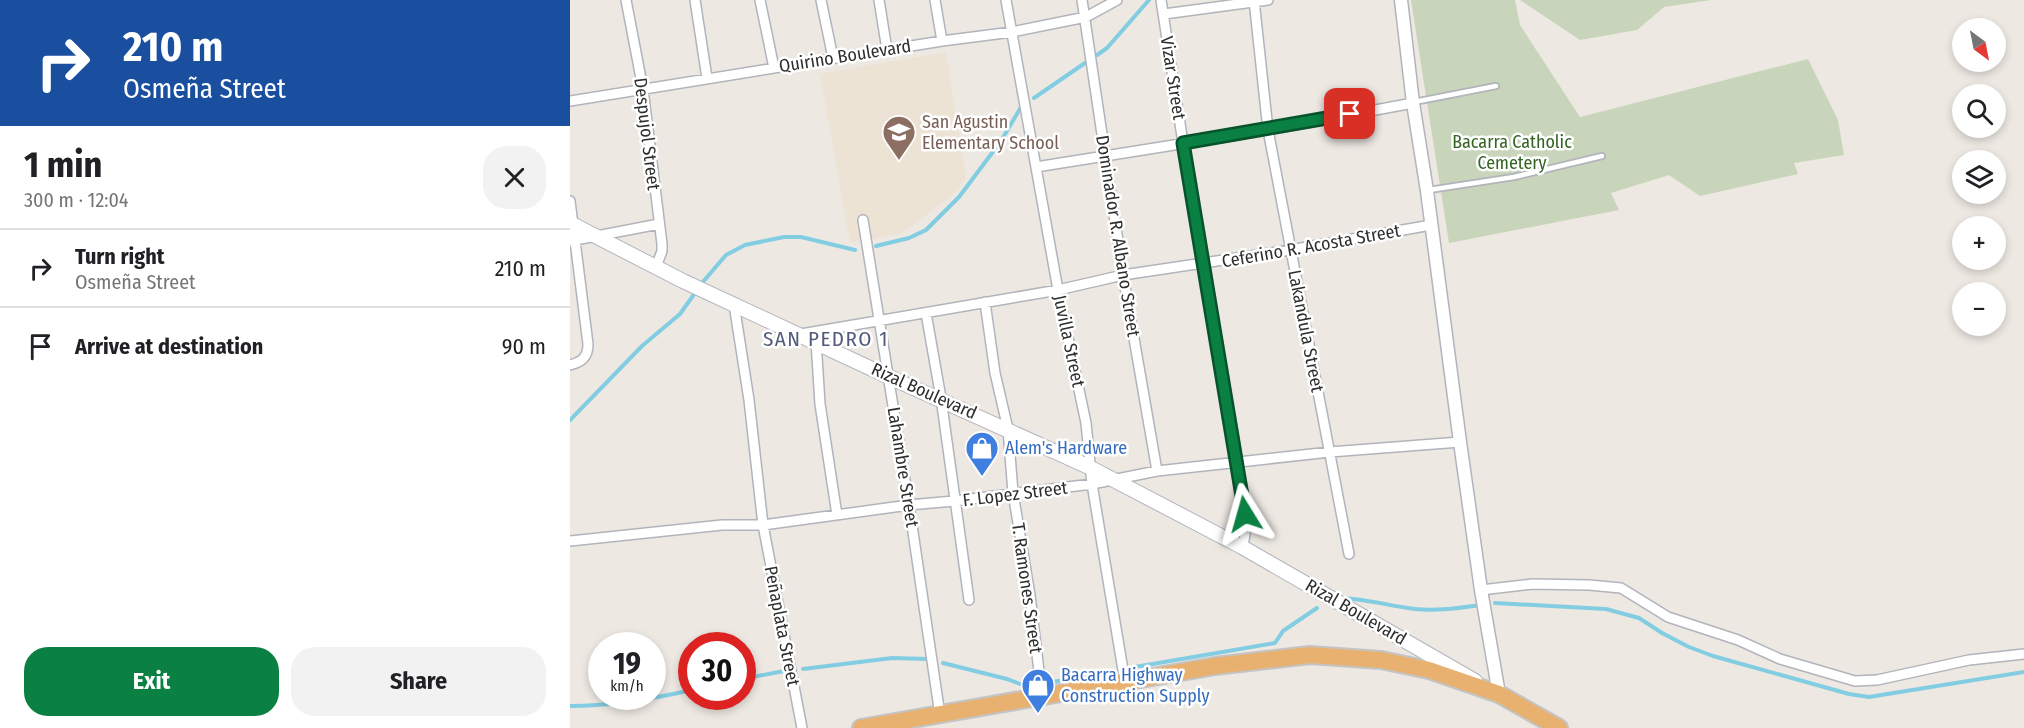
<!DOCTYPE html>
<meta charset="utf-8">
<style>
:root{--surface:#fff;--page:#f2f2f2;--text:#202124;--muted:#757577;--line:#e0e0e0;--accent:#0b8043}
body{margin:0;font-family:"Fira Sans Condensed",sans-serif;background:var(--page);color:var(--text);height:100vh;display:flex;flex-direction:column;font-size:22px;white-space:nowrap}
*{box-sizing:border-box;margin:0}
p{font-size:20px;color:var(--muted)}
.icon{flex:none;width:33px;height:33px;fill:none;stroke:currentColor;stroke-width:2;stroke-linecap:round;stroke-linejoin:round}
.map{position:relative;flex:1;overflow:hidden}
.drawer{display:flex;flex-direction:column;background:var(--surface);width:570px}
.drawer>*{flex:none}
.banner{background:#1a4fa0;color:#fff;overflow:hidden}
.needle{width:39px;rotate:148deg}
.controls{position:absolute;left:1382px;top:18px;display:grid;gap:12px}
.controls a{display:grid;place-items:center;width:54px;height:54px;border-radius:50%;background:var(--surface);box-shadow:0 3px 9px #0003;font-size:30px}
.speed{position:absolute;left:18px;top:632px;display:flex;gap:12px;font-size:30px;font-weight:700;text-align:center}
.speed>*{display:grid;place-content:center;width:78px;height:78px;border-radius:50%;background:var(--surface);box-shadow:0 3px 9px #0003;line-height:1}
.speed small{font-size:15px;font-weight:400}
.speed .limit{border:9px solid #d22;background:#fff;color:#111}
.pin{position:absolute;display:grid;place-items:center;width:51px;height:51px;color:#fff;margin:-26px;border-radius:12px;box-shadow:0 3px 9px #0006}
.me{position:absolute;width:66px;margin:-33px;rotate:352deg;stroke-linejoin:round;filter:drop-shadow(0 0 4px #0008)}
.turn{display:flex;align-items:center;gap:21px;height:126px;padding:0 24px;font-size:27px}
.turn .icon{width:78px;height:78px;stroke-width:2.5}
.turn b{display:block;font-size:42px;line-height:51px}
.round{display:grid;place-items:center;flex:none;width:63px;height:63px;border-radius:24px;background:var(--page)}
.head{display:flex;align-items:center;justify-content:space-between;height:102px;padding:0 24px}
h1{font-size:36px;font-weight:700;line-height:45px}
.action{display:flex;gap:12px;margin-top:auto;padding:12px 24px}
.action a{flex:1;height:69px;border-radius:24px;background:var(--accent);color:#fff;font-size:24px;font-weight:700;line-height:69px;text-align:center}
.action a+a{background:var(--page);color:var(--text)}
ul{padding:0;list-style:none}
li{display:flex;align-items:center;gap:18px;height:78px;padding:0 24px;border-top:2px solid var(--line)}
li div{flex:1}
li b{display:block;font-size:22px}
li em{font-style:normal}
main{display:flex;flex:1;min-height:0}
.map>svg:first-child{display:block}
.education{fill:#ece3d4}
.cemetery{fill:#c9d5bb}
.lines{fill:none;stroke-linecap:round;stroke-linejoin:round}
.stream{stroke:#82cde2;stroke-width:4}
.service-casing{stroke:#b2b4bc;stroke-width:8}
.minor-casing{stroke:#b2b4bc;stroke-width:12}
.tertiary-casing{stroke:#b2b4bc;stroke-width:15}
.secondary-casing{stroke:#b2b4bc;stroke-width:16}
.trunk-casing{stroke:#c4c4c4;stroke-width:20}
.service{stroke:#fff;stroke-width:4.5}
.minor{stroke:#fff;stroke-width:9}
.tertiary{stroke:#fff;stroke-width:12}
.secondary{stroke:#fff;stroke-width:14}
.trunk{stroke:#e8b170;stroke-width:16}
.route-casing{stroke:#07532c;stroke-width:15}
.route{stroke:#0b8043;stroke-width:10}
.labels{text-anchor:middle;stroke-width:5;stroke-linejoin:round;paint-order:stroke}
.street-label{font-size:18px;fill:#2e2e2e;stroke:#fff}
.education-label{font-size:18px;fill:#785e54;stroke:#fff;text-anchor:start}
.park-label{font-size:18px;fill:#346424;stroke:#fff}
.shop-label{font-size:18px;fill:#366cbe;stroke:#fff;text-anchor:start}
.quarter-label{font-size:21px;letter-spacing:1.5px;fill:#525b7a;stroke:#fff}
</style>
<main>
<section class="drawer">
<div class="banner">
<div class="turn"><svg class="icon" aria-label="right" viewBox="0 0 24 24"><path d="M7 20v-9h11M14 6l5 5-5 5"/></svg><div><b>210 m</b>Osmeña Street</div></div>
</div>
<div class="head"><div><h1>1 min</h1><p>300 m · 12:04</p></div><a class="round"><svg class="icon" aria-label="close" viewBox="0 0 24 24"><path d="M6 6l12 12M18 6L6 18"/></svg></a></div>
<ul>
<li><svg class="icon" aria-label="right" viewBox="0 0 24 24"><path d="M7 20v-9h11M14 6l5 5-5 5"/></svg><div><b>Turn right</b><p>Osmeña Street</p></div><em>210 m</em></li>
<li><svg class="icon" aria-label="arrive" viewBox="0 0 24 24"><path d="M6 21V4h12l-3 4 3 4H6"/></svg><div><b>Arrive at destination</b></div><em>90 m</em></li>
</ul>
<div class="action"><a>Exit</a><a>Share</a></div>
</section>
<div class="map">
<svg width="1454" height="728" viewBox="0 0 1454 728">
<rect width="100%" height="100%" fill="#ede8e2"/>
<path class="education" d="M376 52 396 178 383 195 332 233 280 243 250 74Z"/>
<path class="cemetery" d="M841 0H945L950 25 1010 117 1238 59 1268 120 1274 155 1224 163 1228 174 1130 196 1099 175 1041 193 1049 210 879 243Z
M950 0H1141L1094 7 1067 30 1010 40Z"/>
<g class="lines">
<path class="stream" d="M527 55 537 48 579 0
M464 98 515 63
M306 246 339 238 356 230 389 197 431 141 451 107
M0 420 72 346 110 314 132 283 156 255 175 245 214 237H231L285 250
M771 598C797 599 820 606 845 609 868 611 889 608 911 605
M925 603 1036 609 1069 618 1092 633 1119 647 1143 656 1279 694 1299 697 1454 672
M373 663 437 679 450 684H467
M565 667 705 643 713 631 747 608
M233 669 322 658 358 659
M172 679 214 671
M483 682 544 671
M0 706C40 706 82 699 122 690"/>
<defs>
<path id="service" d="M844 102 926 86
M859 190 944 177 1032 156"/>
<path id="minor" d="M56 0 73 89 92 244V251L86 267
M125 0 137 78
M190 0 204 68
M251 0 263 58
M309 0 317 50
M365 0 372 41
M436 0 488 290 516 423 522 484 555 682
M512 0 553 275 587 471
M591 0 613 143 672 487C674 506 679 529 672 547
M684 0 698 130 779 554
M594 14 698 0
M0 101 372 41 442 32 516 17 547 0
M466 167 698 130 843 103
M0 201 18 344C18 357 12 362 0 365
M293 220 339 505 370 715
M0 241 89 224
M415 302 425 373 438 429 443 493 460 595 472 697
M164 304 179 400 193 525 232 728
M356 313 371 398 399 600
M231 334 488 290 553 275 720 250 861 225
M246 341 250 404 267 515
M0 541 152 525H193L339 505 384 501 522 484 587 471 760 452 890 442
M911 590 963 584 1019 585 1051 588 1098 617 1168 640 1210 659 1285 681 1307 680 1399 660 1454 654"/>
<path id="tertiary" d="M831 0 843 103 857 191 890 442 911 590 929 694"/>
<path id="secondary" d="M0 223 113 281 317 376 519 467 672 547 905 681"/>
<path id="trunk" d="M291 728 645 666 740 655 811 660 859 670 929 694 989 728"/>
</defs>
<use href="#service" class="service-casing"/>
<use href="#minor" class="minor-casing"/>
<use href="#tertiary" class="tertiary-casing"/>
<use href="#secondary" class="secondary-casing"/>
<use href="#trunk" class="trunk-casing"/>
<use href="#service" class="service"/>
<use href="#minor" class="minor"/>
<use href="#tertiary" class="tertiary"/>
<use href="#secondary" class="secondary"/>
<use href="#trunk" class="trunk"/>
</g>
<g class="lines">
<defs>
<path id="route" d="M675 514 613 143 780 114"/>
</defs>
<use href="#route" class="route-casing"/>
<use href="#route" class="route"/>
</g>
<defs>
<symbol id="school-pin" viewBox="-11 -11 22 30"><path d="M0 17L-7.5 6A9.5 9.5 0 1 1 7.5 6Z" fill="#8d6e63" stroke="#fff"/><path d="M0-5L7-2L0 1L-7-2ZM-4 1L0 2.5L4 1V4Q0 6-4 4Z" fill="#fff"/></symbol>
<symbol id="shop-pin" viewBox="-11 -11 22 30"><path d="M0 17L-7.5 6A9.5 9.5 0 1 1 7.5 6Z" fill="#3f7fe0" stroke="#fff"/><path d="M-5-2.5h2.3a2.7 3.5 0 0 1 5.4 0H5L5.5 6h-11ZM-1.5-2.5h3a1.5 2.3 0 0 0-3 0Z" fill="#fff"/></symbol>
</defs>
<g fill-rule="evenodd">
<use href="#school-pin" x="310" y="113" width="38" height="52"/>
<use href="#shop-pin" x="393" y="429" width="38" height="52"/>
<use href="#shop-pin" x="449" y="666" width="38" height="52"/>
</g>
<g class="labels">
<g class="street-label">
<text transform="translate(275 56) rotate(-9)" y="6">Quirino Boulevard</text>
<text transform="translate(603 78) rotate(81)" y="6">Vizar Street</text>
<text transform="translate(77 134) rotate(83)" y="6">Despujol Street</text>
<text transform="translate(548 236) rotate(81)" y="6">Dominador R. Albano Street</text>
<text transform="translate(741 246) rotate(-10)" y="6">Ceferino R. Acosta Street</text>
<text transform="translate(736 331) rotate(79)" y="6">Lakandula Street</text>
<text transform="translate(499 341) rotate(78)" y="6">Juvilla Street</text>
<text transform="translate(354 391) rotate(24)" y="6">Rizal Boulevard</text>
<text transform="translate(333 467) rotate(81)" y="6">Lahambre Street</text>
<text transform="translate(445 494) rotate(-7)" y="6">F. Lopez Street</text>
<text transform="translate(457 588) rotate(82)" y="6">T. Ramones Street</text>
<text transform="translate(786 612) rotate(30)" y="6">Rizal Boulevard</text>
<text transform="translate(212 626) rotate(79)" y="6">Peñaplata Street</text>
</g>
<g class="education-label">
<text x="352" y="128">San Agustin<tspan x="352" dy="21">Elementary School</tspan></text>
</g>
<g class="park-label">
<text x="942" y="148">Bacarra Catholic<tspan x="942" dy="21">Cemetery</tspan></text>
</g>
<g class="shop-label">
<text x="435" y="454">Alem's Hardware</text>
<text x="491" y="681">Bacarra Highway<tspan x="491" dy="21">Construction Supply</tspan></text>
</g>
<g class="quarter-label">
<text x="256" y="346">SAN PEDRO 1</text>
</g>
</g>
</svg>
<div class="controls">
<a><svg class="needle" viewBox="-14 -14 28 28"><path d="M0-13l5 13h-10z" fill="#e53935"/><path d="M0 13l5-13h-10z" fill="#757577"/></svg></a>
<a><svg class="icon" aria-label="search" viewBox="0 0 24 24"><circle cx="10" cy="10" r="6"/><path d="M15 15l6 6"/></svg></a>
<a><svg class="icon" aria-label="layers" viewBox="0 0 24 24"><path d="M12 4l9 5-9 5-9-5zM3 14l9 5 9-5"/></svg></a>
<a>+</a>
<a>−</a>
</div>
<div class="speed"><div>19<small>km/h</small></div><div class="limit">30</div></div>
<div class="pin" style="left:780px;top:114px;background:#d93025"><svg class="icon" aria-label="arrive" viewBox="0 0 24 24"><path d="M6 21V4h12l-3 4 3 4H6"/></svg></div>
<svg class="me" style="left:675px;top:514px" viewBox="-20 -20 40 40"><path d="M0-17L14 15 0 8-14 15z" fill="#0b8043" stroke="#fff" stroke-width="4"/></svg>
</div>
</main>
